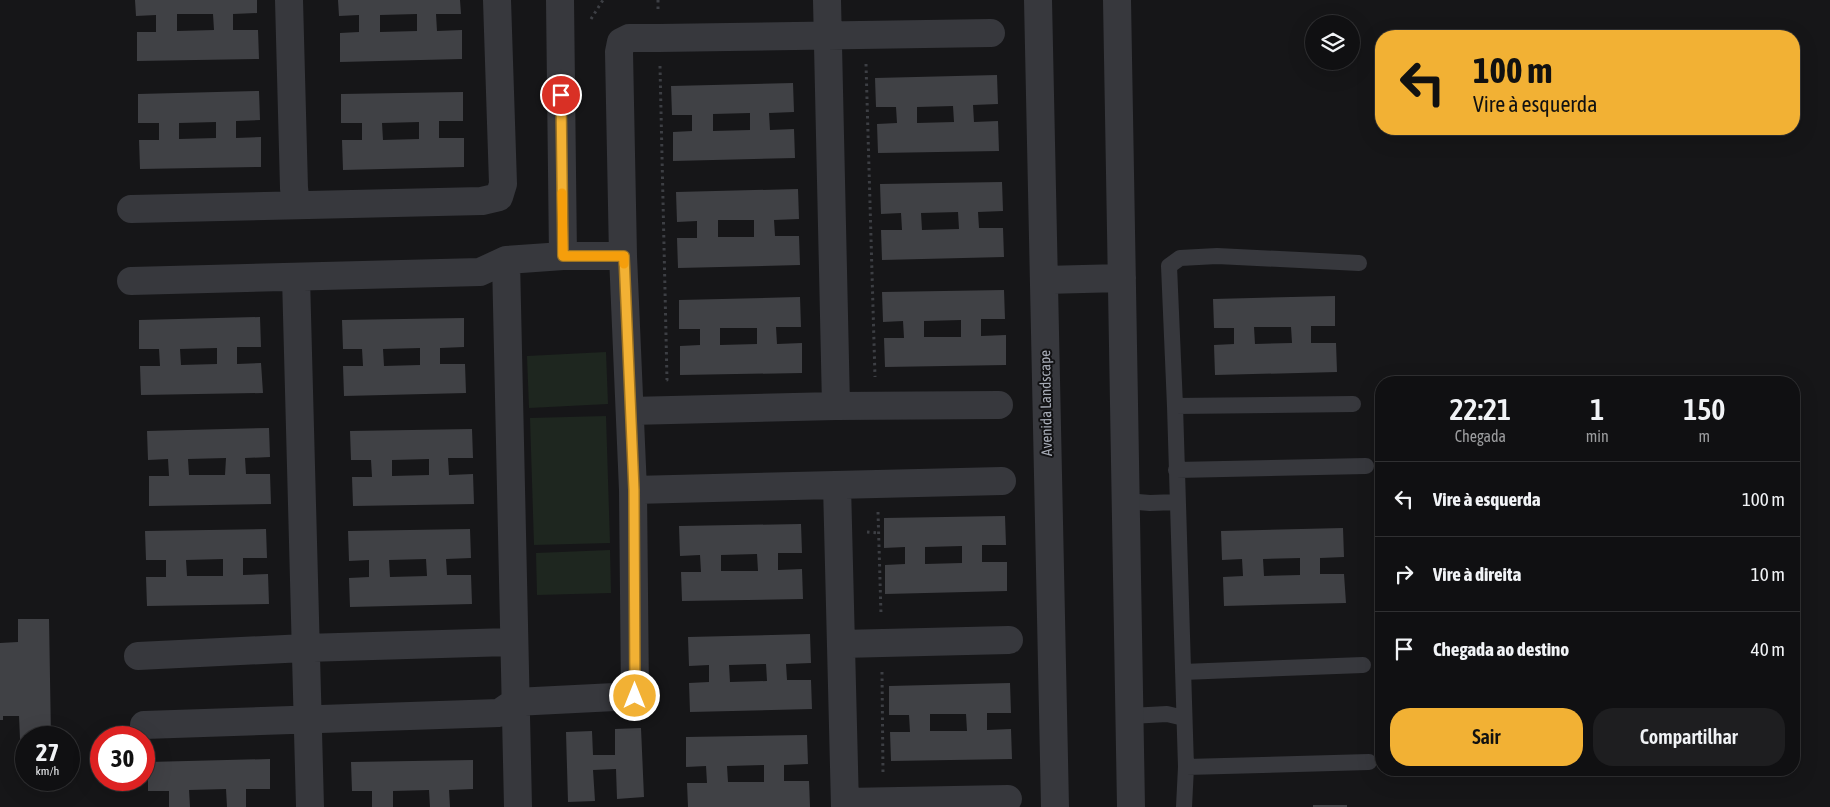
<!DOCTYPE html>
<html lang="pt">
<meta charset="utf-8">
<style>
:root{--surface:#101012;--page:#1e1e20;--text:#f1f3f6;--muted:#9c9d9f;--line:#303032;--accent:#f2b134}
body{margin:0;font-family:"Asap Condensed",sans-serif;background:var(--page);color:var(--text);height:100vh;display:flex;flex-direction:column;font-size:19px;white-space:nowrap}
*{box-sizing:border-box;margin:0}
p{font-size:16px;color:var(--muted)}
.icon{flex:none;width:28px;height:28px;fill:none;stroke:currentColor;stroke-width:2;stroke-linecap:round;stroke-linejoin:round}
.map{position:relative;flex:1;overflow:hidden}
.side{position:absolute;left:1375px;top:376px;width:425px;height:400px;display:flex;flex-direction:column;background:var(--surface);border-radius:20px;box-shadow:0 5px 20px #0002,0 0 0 1px var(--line)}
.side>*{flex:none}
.banner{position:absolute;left:1375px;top:30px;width:425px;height:105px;border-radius:20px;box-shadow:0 5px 20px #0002,0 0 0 1px var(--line);background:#f2b134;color:#111;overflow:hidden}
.tools{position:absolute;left:1305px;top:15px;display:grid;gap:10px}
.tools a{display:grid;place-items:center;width:55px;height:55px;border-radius:50%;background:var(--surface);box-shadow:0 5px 20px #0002,0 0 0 1px var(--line);font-size:25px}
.speed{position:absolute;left:15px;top:726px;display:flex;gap:10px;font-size:25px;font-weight:700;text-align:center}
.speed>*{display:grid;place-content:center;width:65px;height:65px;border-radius:50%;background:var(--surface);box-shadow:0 5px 20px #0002,0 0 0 1px var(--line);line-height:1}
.speed small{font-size:12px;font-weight:400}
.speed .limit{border:8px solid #d22;background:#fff;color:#111}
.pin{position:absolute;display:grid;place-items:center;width:42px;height:42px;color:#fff;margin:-21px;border:2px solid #fff;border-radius:50%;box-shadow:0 1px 5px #0007}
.me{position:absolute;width:55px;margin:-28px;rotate:0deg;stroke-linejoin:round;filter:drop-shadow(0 0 4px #0008)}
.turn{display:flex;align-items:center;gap:18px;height:105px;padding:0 15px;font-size:22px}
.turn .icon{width:65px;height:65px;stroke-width:2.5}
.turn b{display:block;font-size:35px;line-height:42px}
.eta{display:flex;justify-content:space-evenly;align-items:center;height:85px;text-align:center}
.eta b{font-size:30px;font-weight:600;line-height:35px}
.action{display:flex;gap:10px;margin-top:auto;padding:10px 15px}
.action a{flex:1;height:58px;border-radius:20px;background:var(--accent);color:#111;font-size:20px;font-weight:600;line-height:58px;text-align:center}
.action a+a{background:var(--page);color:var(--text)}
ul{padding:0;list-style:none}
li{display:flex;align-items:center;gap:15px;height:75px;padding:0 15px;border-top:1px solid var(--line)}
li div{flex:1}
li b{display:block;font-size:19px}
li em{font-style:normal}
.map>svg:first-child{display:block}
.green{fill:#1e261f}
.building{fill:#404145;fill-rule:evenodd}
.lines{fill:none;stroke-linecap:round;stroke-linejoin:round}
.path{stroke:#3d3f44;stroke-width:3;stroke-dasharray:2.5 4;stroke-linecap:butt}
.lane{stroke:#37383d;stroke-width:16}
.street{stroke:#37383d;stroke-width:28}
.route-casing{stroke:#9d7322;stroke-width:12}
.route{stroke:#f2b134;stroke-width:9}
.slow{stroke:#f59e0b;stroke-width:9}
.labels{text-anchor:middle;stroke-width:4;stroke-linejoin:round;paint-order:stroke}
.street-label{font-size:15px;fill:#a8adb8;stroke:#111113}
</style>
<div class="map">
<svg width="1830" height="807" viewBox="0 0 1830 807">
<rect width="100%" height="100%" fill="#161618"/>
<path class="green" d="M606 352 608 404 529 408 527 356Z
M606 416 610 543 534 545 530 418Z
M610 550 611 593 537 595 536 553Z"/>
<path class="building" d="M135 0H257V13L233 14V30H258L259 59 137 61V32H156V15L136 16ZM177 14H213L214 30 177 31Z
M338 0H460L461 14H436L437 31 462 30V59L340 62V33L359 32V15L339 16ZM417 14V31L380 32V15Z
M997 75 998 104 973 105 974 122 998 121 999 151 878 153 877 124 897 123 896 107H876L875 78ZM953 106 954 122 917 123V107Z
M793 83 794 112 769 113 770 130 794 129 795 158 673 161V132L692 131V115H672L671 86ZM750 113V130L713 131V114Z
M259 91 260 120 236 121V138L261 137V167L140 169 139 140H159V123H138V94ZM216 122V138L179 139V123Z
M463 92V121H439V138H464V167L343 170 342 140H362V123H341V94ZM419 122V139L383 140 382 123Z
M1002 182 1003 211 978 212 979 228H1003L1004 257 882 260 881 230H902L901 213 881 214 880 184ZM958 212 959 229 922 230 921 213Z
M798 189 799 219 774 220 775 236H799L800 265 678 268 677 238H697V221L677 222 676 192ZM718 220H754V237H718Z
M1004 290 1005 319H981V336L1006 335V365L885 367 884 338H904L903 321 883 322 882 292ZM961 320V337H924V321Z
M1335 296V326H1311V343H1336L1337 372 1215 375 1214 345 1234 344V328H1214L1213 299ZM1254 327H1291L1292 343 1255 344Z
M800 297 801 327H776L777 344 802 343V373L680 375V346L700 345V329H679V300ZM720 328H757V344L720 345Z
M260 317 261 347H237V364L261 363 263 393 141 395 140 366H160L159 349H139V320ZM217 348V364L181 365 180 349Z
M464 318V347L440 348V364H465L466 393 344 396 343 366H363L362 349H343L342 320ZM420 348V365L384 366 383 349Z
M269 428 270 457 245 458 246 474H270L271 504 149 506V476H169L168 459 148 460 147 431ZM226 458 225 475H189L188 459Z
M472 429 473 458H448L449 475 473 474 474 504 353 506 352 477H372L371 460H351L350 431ZM429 459V475L392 476V460Z
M1005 516 1006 545H982V562H1007V591L885 594V565L905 564V547L884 548V518ZM962 546V563L925 564V547Z
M801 524 802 553H778V570L802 569 803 599 682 601 681 572H701L700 555 680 556 679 526ZM757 554 758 571H721V555Z
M1343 528 1344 557 1320 558V574H1344L1346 603 1224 606 1223 577 1243 576 1242 559 1222 560 1221 531ZM1300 558V575L1264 576 1263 559Z
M266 529 267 558H243V575L268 574 269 604 147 606 146 577H166V560H146L145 531ZM223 559V576H187L186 560Z
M470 529 471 558 446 559 447 575H471L472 604 350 607 349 578 369 577V560L349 561 348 531ZM426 559 427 576 390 577 389 560Z
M18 619H49L51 738 20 739 19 716H3V720H0V643L18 642Z
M810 634 811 663 786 664 787 680H811L812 709 690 712 689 683 709 682V665L689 666 688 637ZM766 664 767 681 730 682 729 665Z
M1010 683 1011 713H987V730L1011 729 1012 759 891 761 890 732H910L909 715H889V686ZM930 714H966L967 731H930Z
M641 728 644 797 617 799 616 769 593 770 595 801 568 802 566 732 592 731 593 755H615V729Z
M807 735 808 764 784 765V781H809L810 807H688L687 783H707L706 766 686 767V737ZM764 765V782H728L727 766Z
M270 759V789H246V807H227L226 789 189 790 190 807H169V791H148V762Z
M473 760V789L449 790 450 807H430L429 790 393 791V807H372V791H352L351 762Z
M1313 805H1347V807H1313Z"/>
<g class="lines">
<path class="path" d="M658 0V9
M591 19 603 0
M866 64 875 377
M660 66 667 380H665
M878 512 881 614
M867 532 879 533
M882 672 883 774"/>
<path class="lane" d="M1175 406 1353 404
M1176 470 1366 466
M1126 501 1150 503 1177 502
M1183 672 1363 665
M1130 716 1167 714 1184 718
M1186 767 1369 762
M1184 807 1186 767 1175 406 1169 266 1180 258 1217 256 1359 263"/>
<path class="street" d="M289 0 294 188 296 205
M827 0 836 406
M1038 0 1055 807
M1117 0 1131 807
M131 209 482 201 499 197 503 184 497 0
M623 256 619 52 621 42 629 38H659L991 33
M506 260 518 807
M296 277 310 807
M1044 280 1122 278
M131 281 480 272 506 260 563 256
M630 411 836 406 999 405
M837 485 845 807
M633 490 1002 481
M841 644 1009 640
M138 656 305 648 514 642
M144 725 499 713 515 702 635 696 633 490 623 256H563L560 0
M845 802 1008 799"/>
</g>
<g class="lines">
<defs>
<path id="route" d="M561 95 563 256H624L634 490 635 696"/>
</defs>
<use href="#route" class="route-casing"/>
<use href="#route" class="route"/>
<path class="slow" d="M562 193 563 256H624V264"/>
</g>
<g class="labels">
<g class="street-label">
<text transform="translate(1046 403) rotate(-91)" y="5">Avenida Landscape</text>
</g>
</g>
</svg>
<div class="tools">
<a><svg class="icon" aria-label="layers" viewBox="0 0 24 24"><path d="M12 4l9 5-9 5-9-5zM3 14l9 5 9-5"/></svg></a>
</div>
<div class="speed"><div>27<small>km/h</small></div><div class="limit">30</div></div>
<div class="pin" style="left:561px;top:95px;background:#d93025"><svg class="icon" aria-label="arrive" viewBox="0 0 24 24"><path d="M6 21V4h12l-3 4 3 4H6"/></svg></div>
<svg class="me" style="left:635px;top:696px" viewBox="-20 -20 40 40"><circle r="17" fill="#f2b134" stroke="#fff" stroke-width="3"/><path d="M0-11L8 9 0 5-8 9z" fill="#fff"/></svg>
<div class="banner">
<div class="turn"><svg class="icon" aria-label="left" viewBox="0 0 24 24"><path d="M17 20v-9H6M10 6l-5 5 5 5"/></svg><div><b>100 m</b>Vire à esquerda</div></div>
</div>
<section class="side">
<div class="eta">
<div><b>22:21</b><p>Chegada</p></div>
<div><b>1</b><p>min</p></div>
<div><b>150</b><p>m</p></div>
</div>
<ul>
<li><svg class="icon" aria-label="left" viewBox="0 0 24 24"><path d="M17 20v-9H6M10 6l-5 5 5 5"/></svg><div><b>Vire à esquerda</b></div><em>100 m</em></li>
<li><svg class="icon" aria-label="right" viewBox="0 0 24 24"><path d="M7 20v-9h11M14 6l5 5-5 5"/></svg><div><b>Vire à direita</b></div><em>10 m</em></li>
<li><svg class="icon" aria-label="arrive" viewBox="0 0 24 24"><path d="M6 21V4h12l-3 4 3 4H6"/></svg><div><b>Chegada ao destino</b></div><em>40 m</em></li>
</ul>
<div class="action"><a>Sair</a><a>Compartilhar</a></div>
</section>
</div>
